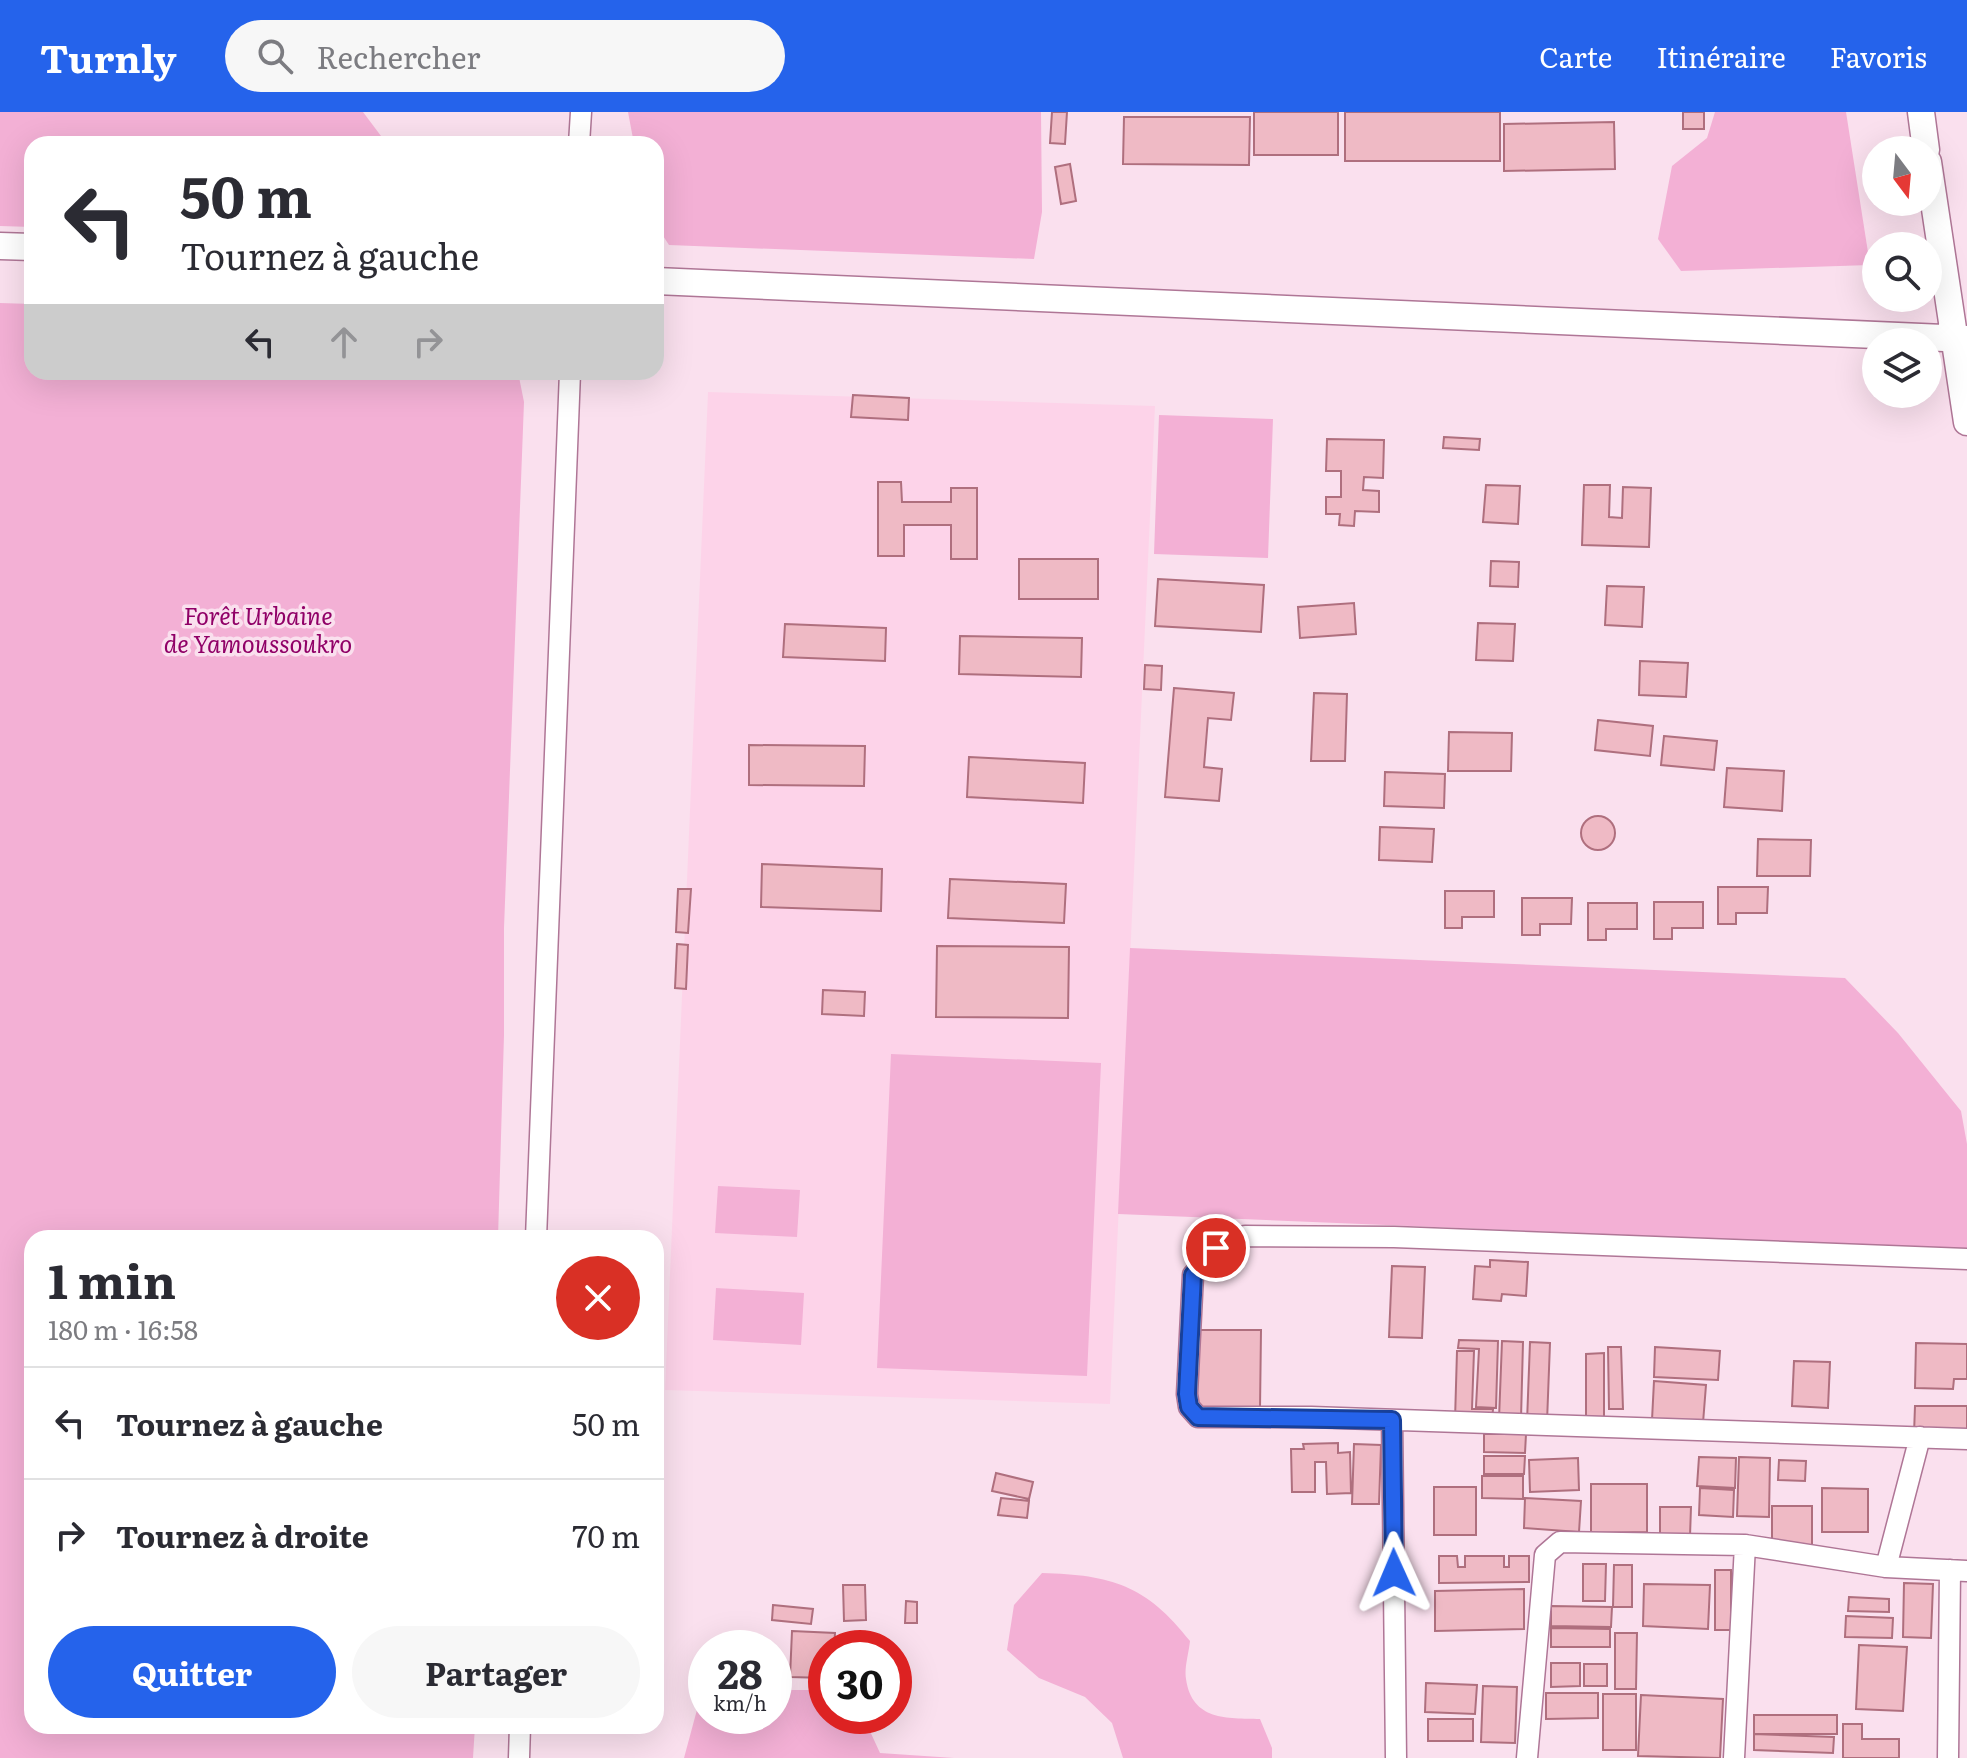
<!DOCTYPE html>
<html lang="fr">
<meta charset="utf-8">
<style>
:root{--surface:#fff;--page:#f7f7f7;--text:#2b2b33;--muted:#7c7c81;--line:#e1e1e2;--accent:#2563eb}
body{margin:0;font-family:Literata,serif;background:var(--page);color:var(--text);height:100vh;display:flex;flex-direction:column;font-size:30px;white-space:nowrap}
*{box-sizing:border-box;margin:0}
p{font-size:26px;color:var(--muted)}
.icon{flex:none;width:44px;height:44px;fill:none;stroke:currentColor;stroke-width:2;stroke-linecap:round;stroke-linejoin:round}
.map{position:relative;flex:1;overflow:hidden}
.side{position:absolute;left:24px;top:1118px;width:640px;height:504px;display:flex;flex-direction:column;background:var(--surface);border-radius:24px;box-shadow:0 8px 32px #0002}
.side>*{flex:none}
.guide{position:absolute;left:24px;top:24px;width:640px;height:244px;border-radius:24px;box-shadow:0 8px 32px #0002;background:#fff;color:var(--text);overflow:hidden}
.needle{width:52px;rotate:164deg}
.controls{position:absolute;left:1862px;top:24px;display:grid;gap:16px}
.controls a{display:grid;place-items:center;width:80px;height:80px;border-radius:50%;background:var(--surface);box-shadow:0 8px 32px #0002;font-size:40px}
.speed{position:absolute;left:688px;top:1518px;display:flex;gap:16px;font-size:40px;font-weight:700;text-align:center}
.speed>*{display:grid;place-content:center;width:104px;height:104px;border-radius:50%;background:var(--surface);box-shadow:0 8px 32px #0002;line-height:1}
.speed small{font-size:20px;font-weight:400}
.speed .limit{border:12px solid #d22;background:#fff;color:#111}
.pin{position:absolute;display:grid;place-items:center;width:68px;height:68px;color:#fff;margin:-34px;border:4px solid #fff;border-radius:50%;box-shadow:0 2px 8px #0007}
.me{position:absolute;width:88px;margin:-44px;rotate:359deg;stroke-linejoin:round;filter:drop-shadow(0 0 6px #0008)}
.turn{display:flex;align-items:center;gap:28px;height:168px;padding:0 24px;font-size:36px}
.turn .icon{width:104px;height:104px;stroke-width:2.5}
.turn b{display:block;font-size:56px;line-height:68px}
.lanes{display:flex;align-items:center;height:76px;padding:0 24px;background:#0003;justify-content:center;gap:40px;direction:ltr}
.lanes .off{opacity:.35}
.round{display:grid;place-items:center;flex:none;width:84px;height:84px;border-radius:42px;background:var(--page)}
.headline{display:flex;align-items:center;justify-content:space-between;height:136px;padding:0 24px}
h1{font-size:48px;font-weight:700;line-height:60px}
.cta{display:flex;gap:16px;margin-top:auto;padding:16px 24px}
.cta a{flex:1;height:92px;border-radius:48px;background:var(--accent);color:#fff;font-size:32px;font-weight:700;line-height:92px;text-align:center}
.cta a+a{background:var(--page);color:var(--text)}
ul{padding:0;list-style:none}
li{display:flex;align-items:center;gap:24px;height:112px;padding:0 24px;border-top:2px solid var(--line)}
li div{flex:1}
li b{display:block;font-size:30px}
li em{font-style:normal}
header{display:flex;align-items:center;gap:48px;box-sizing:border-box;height:112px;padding:0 40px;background:var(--accent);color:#fff}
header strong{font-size:38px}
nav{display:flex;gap:44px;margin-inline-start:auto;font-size:28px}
.search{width:560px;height:72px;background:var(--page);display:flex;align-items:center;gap:20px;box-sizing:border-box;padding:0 28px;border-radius:44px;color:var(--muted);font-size:30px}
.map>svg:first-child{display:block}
.built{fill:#fdd3e9}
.green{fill:#f3b0d5}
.building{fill:#efbac5;stroke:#af6f7e;stroke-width:2}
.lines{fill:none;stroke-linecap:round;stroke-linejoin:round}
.minor-casing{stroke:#af7696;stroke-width:23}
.tertiary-casing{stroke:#af7696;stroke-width:29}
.minor{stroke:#fff;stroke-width:20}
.tertiary{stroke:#fff;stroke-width:26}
.route-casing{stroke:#184099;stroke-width:20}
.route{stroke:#2563eb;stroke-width:14}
.labels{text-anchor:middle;stroke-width:7;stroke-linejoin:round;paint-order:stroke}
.park-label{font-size:24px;font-style:italic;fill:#900067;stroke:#fae0ee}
</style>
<header>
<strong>Turnly</strong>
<div class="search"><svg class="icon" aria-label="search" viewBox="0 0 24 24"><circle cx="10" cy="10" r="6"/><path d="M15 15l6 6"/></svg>Rechercher</div>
<nav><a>Carte</a><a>Itinéraire</a><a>Favoris</a></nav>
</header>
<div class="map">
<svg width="1967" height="1646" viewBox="0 0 1967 1646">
<rect width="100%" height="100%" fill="#fae0ee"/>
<path class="built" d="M708 280 1155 294 1110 1292 665 1278Z"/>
<path class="green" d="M0 0H363L387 32H32V115L0 114Z
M628 0H1041L1042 100 1034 147 669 133 656 113V32H634Z
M1715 0H1846L1870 153 1681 159 1658 127 1672 54 1707 26Z
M0 191 32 192V260H518L524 290 504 816V923L498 1126H32V1614H475L473 1646H0Z
M1159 303 1273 307 1268 446 1154 442Z
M1130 836 1845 866 1898 921 1961 999 1967 1032V1137L1118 1102Z
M891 942 1101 951 1087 1264 877 1256Z
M718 1074 800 1078 797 1125 715 1121Z
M716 1176 804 1181 801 1233 713 1228Z
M1042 1461C1112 1463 1146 1473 1190 1529 1189 1540 1184 1556 1186 1567 1192 1609 1227 1606 1260 1607L1272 1636V1646H1123L1112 1611 1085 1585 1039 1566 1007 1538 1014 1493Z
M774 1578H826V1604H863L880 1641 954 1646H684L698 1594 706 1585V1604H774Z"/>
<path class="building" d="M1052 0H1067L1065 32 1050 31Z
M1254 0H1338V43H1254Z
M1345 0H1500V49H1345Z
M1683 0H1704V17H1683Z
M1124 5H1250L1249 53 1123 52Z
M1614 10 1615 57 1504 59V12Z
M1070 52 1076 89 1061 92 1055 55Z
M853 283 909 286 908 308 851 305Z
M1444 325 1480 327 1479 338 1443 336Z
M1327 327 1384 328 1383 366 1364 365 1363 378 1379 379V400L1355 399 1354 414 1339 413 1340 402H1326V385H1341V359H1326Z
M878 370H901L902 390H951V376H977V447H951V413H904V444H878Z
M1486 373 1520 374 1518 412 1483 410Z
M1584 373H1610L1609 405 1622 406 1623 375 1651 376 1649 435 1582 433Z
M1019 447H1098V487H1019Z
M1491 449 1519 450 1518 475 1490 474Z
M1158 467 1264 473 1261 520 1155 514Z
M1607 474 1644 475 1642 515 1605 513Z
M1354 491 1356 522 1300 526 1298 495Z
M1478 511 1515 512 1513 549 1476 548Z
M785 512 886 516 885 549 783 545Z
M960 524 1082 526 1081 565 959 562Z
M1640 549 1688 551 1686 585 1639 583Z
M1145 553 1162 554 1161 578 1144 577Z
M1174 576 1234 581 1231 608 1208 606 1204 655 1222 657 1219 689 1165 685Z
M1314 581 1347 582 1345 649H1311Z
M1598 608 1653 614 1650 644 1595 638Z
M1449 620 1512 621 1511 659H1448Z
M1664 624 1717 629 1714 658 1661 653Z
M749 633 865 634 864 674 749 673Z
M969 645 1085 651 1083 691 967 685Z
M1727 656 1784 659 1782 699 1724 695Z
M1385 660 1445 662 1444 696 1384 694Z
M1581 721a17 17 0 1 1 34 0a17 17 0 1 1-34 0Z
M1380 715 1434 717 1432 750 1379 748Z
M1758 727 1811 728 1810 764H1757Z
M762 752 882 757 881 799 761 795Z
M950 767 1066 772 1064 811 948 806Z
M1718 775H1768L1767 801H1736V812H1718Z
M678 777H691L688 821 676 820Z
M1445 779H1494V805H1462V816H1445Z
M1522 786H1572L1571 812H1540V823H1522Z
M1654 790H1703V816H1672V827H1654Z
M1588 791H1637V817H1606V828H1588Z
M677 832 688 833 686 877 675 876Z
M937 834 1069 835 1068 906 936 905Z
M823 878 865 880 864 904 822 902Z
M1490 1148 1528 1150 1526 1184 1502 1182 1501 1189 1473 1187 1475 1154 1490 1155Z
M1392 1154 1425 1155 1422 1226 1389 1225Z
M1197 1218H1261L1260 1297H1196Z
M1459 1228 1498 1229 1496 1296 1476 1295 1479 1237 1458 1236Z
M1502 1229 1523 1230 1521 1307H1499Z
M1530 1230 1550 1231 1547 1310H1527Z
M1916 1231 1967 1232V1267H1954L1953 1277 1915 1276Z
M1608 1235H1621L1623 1297H1609Z
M1655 1235 1720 1239 1718 1268 1654 1265Z
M1457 1239H1474L1472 1297H1493L1492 1309 1455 1308Z
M1604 1241V1308L1586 1309V1242Z
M1794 1249 1830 1250 1828 1296 1792 1294Z
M1654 1269 1706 1273 1703 1311 1652 1308Z
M1915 1294H1967V1322H1914Z
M1484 1322H1526L1525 1341 1484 1340Z
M1338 1331V1341L1350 1340 1351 1381 1327 1382 1326 1350H1315V1380H1292L1291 1337H1304L1303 1332Z
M1354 1332 1381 1333 1379 1392H1352Z
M1484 1344H1525L1524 1362H1484Z
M1699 1345 1736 1346 1735 1376 1697 1374Z
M1739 1345 1770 1346 1769 1405 1737 1404Z
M1578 1346 1579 1378 1530 1380 1529 1348Z
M1779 1348 1806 1349 1805 1369 1778 1368Z
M996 1361 1033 1370 1029 1387 992 1379Z
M1482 1364H1523V1387L1482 1386Z
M1591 1372H1647V1420L1591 1421Z
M1434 1375H1476V1423H1434Z
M1700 1376 1734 1378 1733 1405 1699 1403Z
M1822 1376 1868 1377V1420H1822Z
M1001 1386 1029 1389 1027 1406 998 1403Z
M1525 1386 1581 1389 1579 1420 1524 1416Z
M1772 1394H1812V1433H1772Z
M1660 1395H1691L1690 1424H1660Z
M1439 1444H1457L1458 1455H1465V1444H1504V1455H1509V1444H1529V1470L1439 1471Z
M1583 1452H1606L1605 1489H1583Z
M1614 1453H1632V1495H1613Z
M1715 1458H1731V1518H1715Z
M1904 1471 1933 1472 1931 1526 1903 1525Z
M1644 1472 1710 1473 1708 1517 1643 1514Z
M843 1473H865L866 1508 844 1509Z
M1524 1477V1517L1435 1519V1479Z
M1849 1485 1889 1487V1500L1848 1499Z
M906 1489 917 1490V1511H905Z
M773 1493 813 1497 811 1512 772 1508Z
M1551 1494 1612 1495 1611 1515 1551 1514Z
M1846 1504 1893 1506 1892 1526 1845 1525Z
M1551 1516 1610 1517V1535H1551Z
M792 1519 835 1521 834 1536H826V1566L790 1565Z
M1615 1521H1637L1636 1577H1615Z
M1859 1533 1907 1535 1903 1599 1856 1597Z
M1551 1551H1580V1574L1551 1575Z
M1584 1552H1607V1574H1584Z
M1426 1571 1477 1573 1475 1602 1425 1600Z
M1483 1574 1517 1575 1515 1631 1481 1630Z
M1546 1581H1598V1606L1546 1607Z
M1603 1582H1636V1638H1603Z
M1641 1583 1723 1587 1720 1646 1638 1644Z
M1754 1603H1837V1622H1754Z
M1428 1607H1473V1629H1428Z
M1843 1612H1862V1627H1899V1646H1843Z
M1754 1622 1834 1625 1833 1641 1754 1638Z"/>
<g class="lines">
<defs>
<path id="minor" d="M579 32 581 0
M536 1126 570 260
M1967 1147 1394 1125 1245 1124 1216 1136 1193 1163 1187 1282 1189 1295 1198 1305H1311L1967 1327
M1392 1308 1396 1646
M1886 1455 1920 1325
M519 1646 520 1614
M1527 1646 1545 1443 1560 1430 1745 1433 1886 1455 1967 1459
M1734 1646 1745 1433
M1948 1646 1950 1458"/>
<path id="tertiary" d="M1921 0 1926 38
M1928 50 1967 310
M0 134 32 135
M656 169 1967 227"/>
</defs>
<use href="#minor" class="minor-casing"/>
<use href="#tertiary" class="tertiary-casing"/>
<use href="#minor" class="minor"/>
<use href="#tertiary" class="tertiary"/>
</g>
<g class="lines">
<defs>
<path id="route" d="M1216 1136 1193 1163 1187 1282 1189 1295 1198 1305 1392 1308 1394 1461"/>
</defs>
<use href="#route" class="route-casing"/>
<use href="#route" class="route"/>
</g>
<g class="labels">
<g class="park-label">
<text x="258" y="513">Forêt Urbaine<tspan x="258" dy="28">de Yamoussoukro</tspan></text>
</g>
</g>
</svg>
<div class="controls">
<a><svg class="needle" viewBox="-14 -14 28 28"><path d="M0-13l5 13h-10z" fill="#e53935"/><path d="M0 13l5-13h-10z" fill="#7c7c81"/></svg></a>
<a><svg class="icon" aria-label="search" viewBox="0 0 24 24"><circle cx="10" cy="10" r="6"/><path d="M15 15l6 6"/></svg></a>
<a><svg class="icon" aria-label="layers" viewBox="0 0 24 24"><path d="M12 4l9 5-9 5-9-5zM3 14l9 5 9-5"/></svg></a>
</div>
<div class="speed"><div>28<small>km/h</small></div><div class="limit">30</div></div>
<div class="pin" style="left:1216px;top:1136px;background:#d93025"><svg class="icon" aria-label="arrive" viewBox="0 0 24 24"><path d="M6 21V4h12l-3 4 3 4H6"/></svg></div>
<svg class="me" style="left:1394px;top:1461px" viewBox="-20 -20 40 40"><path d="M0-17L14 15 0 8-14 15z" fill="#2563eb" stroke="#fff" stroke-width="4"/></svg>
<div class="guide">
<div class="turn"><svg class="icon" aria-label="left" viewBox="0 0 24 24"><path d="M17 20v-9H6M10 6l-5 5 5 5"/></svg><div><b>50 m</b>Tournez à gauche</div></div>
<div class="lanes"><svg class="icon" aria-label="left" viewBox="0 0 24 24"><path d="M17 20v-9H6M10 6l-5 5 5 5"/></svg><svg class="icon off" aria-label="ahead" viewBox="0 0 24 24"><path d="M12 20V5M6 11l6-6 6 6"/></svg><svg class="icon off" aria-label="right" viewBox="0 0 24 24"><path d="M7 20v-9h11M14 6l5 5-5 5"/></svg></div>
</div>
<section class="side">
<div class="headline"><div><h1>1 min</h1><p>180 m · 16:58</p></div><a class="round" style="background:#d93025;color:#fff"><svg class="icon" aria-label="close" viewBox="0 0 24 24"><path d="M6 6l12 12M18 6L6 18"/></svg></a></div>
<ul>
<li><svg class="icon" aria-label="left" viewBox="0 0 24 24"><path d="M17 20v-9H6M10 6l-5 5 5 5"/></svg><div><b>Tournez à gauche</b></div><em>50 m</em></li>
<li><svg class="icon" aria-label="right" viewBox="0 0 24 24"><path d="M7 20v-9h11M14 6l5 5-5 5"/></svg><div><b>Tournez à droite</b></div><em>70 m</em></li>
</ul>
<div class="cta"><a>Quitter</a><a>Partager</a></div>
</section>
</div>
